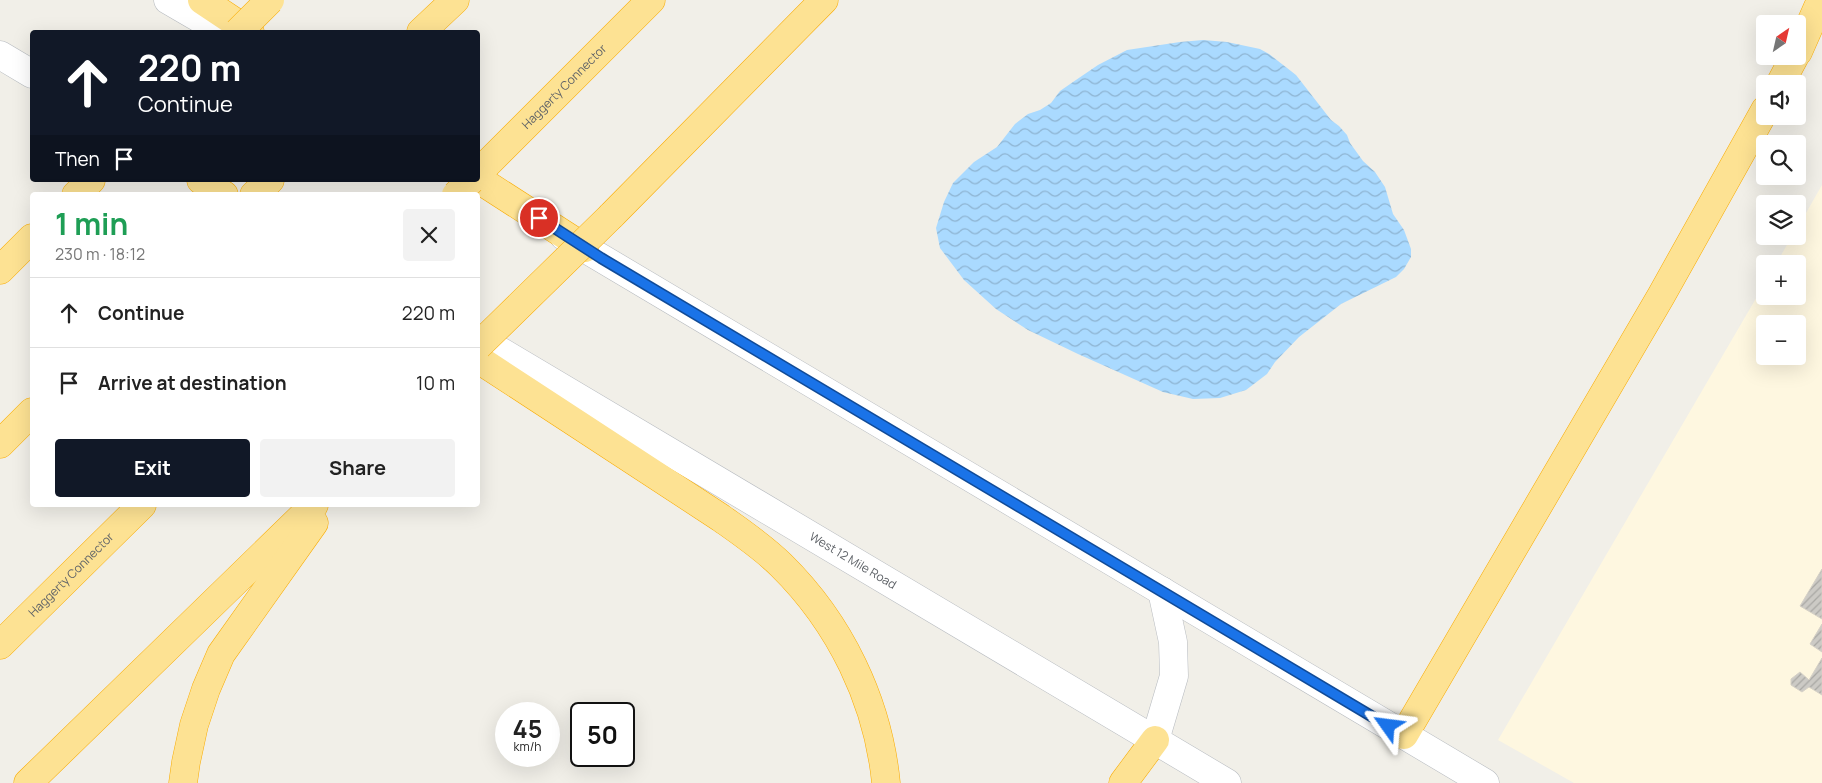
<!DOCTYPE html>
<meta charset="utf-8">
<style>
:root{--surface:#fff;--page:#f2f2f2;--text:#222;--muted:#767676;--line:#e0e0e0;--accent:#111827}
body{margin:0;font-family:Manrope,sans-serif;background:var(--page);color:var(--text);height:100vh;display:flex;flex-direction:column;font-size:19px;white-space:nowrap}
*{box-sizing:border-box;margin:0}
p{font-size:16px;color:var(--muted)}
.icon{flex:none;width:28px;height:28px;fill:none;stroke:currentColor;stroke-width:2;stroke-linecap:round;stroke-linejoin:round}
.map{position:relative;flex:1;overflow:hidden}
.drawer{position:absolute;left:30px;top:192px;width:450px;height:315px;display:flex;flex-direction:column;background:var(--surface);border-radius:5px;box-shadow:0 5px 20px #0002}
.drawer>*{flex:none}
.banner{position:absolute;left:30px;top:30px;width:450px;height:152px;border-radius:5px;box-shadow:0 5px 20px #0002;background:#111827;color:#fff;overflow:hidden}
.needle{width:32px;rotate:34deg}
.buttons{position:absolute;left:1756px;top:15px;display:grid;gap:10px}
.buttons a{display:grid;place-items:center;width:50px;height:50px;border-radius:5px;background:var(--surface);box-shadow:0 5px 20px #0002;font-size:25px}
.speed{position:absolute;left:495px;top:702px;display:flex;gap:10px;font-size:25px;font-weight:700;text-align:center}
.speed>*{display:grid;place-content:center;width:65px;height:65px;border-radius:50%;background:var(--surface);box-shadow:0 5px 20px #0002;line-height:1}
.speed small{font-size:12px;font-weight:400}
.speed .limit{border:2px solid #111;border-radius:8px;background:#fff;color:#111}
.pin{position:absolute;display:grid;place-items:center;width:42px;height:42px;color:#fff;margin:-21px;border:2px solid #fff;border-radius:50%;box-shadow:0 1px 5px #0007}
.me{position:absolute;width:55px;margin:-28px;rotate:301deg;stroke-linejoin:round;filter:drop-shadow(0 0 4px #0008)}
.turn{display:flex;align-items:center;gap:18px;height:105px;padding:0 25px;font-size:22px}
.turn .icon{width:65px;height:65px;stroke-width:2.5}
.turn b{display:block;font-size:35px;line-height:42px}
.then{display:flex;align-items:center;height:48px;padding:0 25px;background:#0003;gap:10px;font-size:19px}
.round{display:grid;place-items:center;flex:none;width:52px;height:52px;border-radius:5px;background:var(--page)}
.headline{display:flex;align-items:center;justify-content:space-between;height:85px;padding:0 25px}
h1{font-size:30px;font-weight:700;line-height:38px;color:#1e9e55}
.action{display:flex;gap:10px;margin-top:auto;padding:10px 25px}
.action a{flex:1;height:58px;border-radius:5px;background:var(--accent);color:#fff;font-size:20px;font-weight:700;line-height:58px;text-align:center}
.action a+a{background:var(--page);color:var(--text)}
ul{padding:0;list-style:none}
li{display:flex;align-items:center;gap:15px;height:70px;padding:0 25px;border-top:1px solid var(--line)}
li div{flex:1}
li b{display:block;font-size:19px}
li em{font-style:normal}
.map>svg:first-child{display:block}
.commercial{fill:#fef7e0;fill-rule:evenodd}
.water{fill:url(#water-waves)}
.building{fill:url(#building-hatch);stroke:#d6d1c6}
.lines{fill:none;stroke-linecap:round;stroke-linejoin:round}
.secondary-casing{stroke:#b6babf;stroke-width:29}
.highway-casing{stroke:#f9ab00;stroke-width:29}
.secondary{stroke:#fff;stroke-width:28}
.highway{stroke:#fde293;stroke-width:28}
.highway-bridge-casing{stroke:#f9ab00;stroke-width:29;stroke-linecap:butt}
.highway-bridge{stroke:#fde293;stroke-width:28}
.route-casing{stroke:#114b97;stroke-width:12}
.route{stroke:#1a73e8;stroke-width:9}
.labels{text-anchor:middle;stroke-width:5;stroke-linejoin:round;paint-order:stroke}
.street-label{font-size:12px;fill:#5f6368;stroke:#fff}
</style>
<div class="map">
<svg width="1822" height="783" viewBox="0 0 1822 783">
<defs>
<pattern id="water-waves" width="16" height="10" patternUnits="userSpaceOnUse" patternTransform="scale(1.25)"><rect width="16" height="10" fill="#aadaff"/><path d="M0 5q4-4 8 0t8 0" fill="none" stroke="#8eb4d2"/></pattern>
<pattern id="building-hatch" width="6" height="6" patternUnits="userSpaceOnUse" patternTransform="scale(1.25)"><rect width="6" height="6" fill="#cccac5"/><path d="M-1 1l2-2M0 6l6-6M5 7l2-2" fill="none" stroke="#a9a8a4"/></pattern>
</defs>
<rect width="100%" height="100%" fill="#f1efe8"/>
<path class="commercial" d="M1822 185V783H1574L1498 740 1765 283V296H1798V264H1776L1792 236H1798V227ZM1765 324H1798V356H1765Z"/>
<path class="water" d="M1203 40 1227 42 1260 49 1269 54 1296 75 1331 120 1339 126 1347 135 1350 143 1363 161 1375 172 1385 187 1393 214 1404 230 1411 249V257L1404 269 1396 277 1341 304 1299 337 1275 362 1267 374 1246 390 1220 398 1193 399 1163 392 1078 354 1028 330 996 309 964 280 940 248 936 228 944 202 953 183 974 162 997 147 1015 124 1028 114 1040 110 1051 103 1060 91 1073 82 1098 65 1127 50 1180 42Z"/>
<path class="building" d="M1822 569V619L1800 606Z
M1822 624V652L1810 644Z
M1822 658V695L1809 687 1802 692 1791 685V679L1800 672 1809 680Z"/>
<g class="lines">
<defs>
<g id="secondary">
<path d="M168 0 223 32"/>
<path d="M0 55 32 74"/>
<path d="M564 236 1485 783"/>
<path id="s1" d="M478 338 1227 783"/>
<path d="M1155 740 1174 676 1173 642 1162 591"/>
</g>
<g id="highway">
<path d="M202 0 250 32"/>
<path d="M421 32 455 0"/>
<path d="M1798 52 1821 0"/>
<path d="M1780 84 1795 56"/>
<path id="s2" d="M478 173 651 0"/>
<path d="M478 179 585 248"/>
<path d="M201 180 224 195"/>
<path d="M76 195 91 180"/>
<path d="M254 195 270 180"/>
<path d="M611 216 824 0"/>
<path d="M0 270 32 238"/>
<path d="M478 359 721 518C742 533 763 547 781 565 840 623 878 701 886 783"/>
<path d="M0 444 32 412"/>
<path id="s3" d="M0 645 142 505"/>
<path d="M1404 735 1661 296 1765 110"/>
<path d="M28 783 314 505"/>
<path d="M183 783 186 762 194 725 206 689 221 654 314 523"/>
<path d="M1123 783 1155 740"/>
</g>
</defs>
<use href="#secondary" class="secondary-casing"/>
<use href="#highway" class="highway-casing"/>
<use href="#secondary" class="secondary"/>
<use href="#highway" class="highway"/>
<defs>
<path id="highway-bridge" d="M238 32 270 0
M456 195 471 180
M478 346 611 216"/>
</defs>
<use href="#highway-bridge" class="highway-bridge-casing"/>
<use href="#highway-bridge" class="highway-bridge"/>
</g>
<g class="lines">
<defs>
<path id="route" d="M539 218 601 258 1388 726"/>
</defs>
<use href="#route" class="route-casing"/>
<use href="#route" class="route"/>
</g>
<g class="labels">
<g class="street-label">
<text dy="4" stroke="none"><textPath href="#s2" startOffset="122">Haggerty Connector</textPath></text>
<text dy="4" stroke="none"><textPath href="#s1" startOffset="436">West 12 Mile Road</textPath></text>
<text dy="4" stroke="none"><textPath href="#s3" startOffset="100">Haggerty Connector</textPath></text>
</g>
</g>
</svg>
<div class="buttons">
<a><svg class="needle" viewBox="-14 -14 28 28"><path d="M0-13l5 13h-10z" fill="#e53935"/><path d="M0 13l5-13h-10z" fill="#767676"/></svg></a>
<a><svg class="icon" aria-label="sound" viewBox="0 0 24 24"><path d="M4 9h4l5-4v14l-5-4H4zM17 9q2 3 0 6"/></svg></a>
<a><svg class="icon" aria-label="search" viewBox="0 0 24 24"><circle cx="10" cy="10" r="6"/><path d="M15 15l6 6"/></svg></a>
<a><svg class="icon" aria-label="layers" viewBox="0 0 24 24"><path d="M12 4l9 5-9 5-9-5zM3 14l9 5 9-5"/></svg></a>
<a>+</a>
<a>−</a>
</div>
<div class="speed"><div>45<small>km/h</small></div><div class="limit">50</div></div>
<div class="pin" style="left:539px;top:218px;background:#d93025"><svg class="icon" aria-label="arrive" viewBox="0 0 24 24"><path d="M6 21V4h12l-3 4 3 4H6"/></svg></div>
<svg class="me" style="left:1388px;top:726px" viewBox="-20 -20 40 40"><path d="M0-17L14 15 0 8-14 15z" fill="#1a73e8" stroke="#fff" stroke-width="4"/></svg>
<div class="banner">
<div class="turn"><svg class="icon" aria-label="ahead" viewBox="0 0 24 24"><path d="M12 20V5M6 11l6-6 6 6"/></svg><div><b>220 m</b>Continue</div></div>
<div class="then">Then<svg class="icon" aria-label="arrive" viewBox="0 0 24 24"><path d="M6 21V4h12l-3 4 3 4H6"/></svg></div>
</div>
<section class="drawer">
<div class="headline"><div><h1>1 min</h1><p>230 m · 18:12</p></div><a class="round"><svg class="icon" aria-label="close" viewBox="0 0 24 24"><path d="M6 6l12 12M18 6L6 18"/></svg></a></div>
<ul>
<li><svg class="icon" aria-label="ahead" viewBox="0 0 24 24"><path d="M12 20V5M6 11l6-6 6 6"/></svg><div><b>Continue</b></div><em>220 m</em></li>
<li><svg class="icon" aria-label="arrive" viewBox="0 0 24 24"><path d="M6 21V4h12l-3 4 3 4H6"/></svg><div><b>Arrive at destination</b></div><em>10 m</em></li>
</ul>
<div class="action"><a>Exit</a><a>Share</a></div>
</section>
</div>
